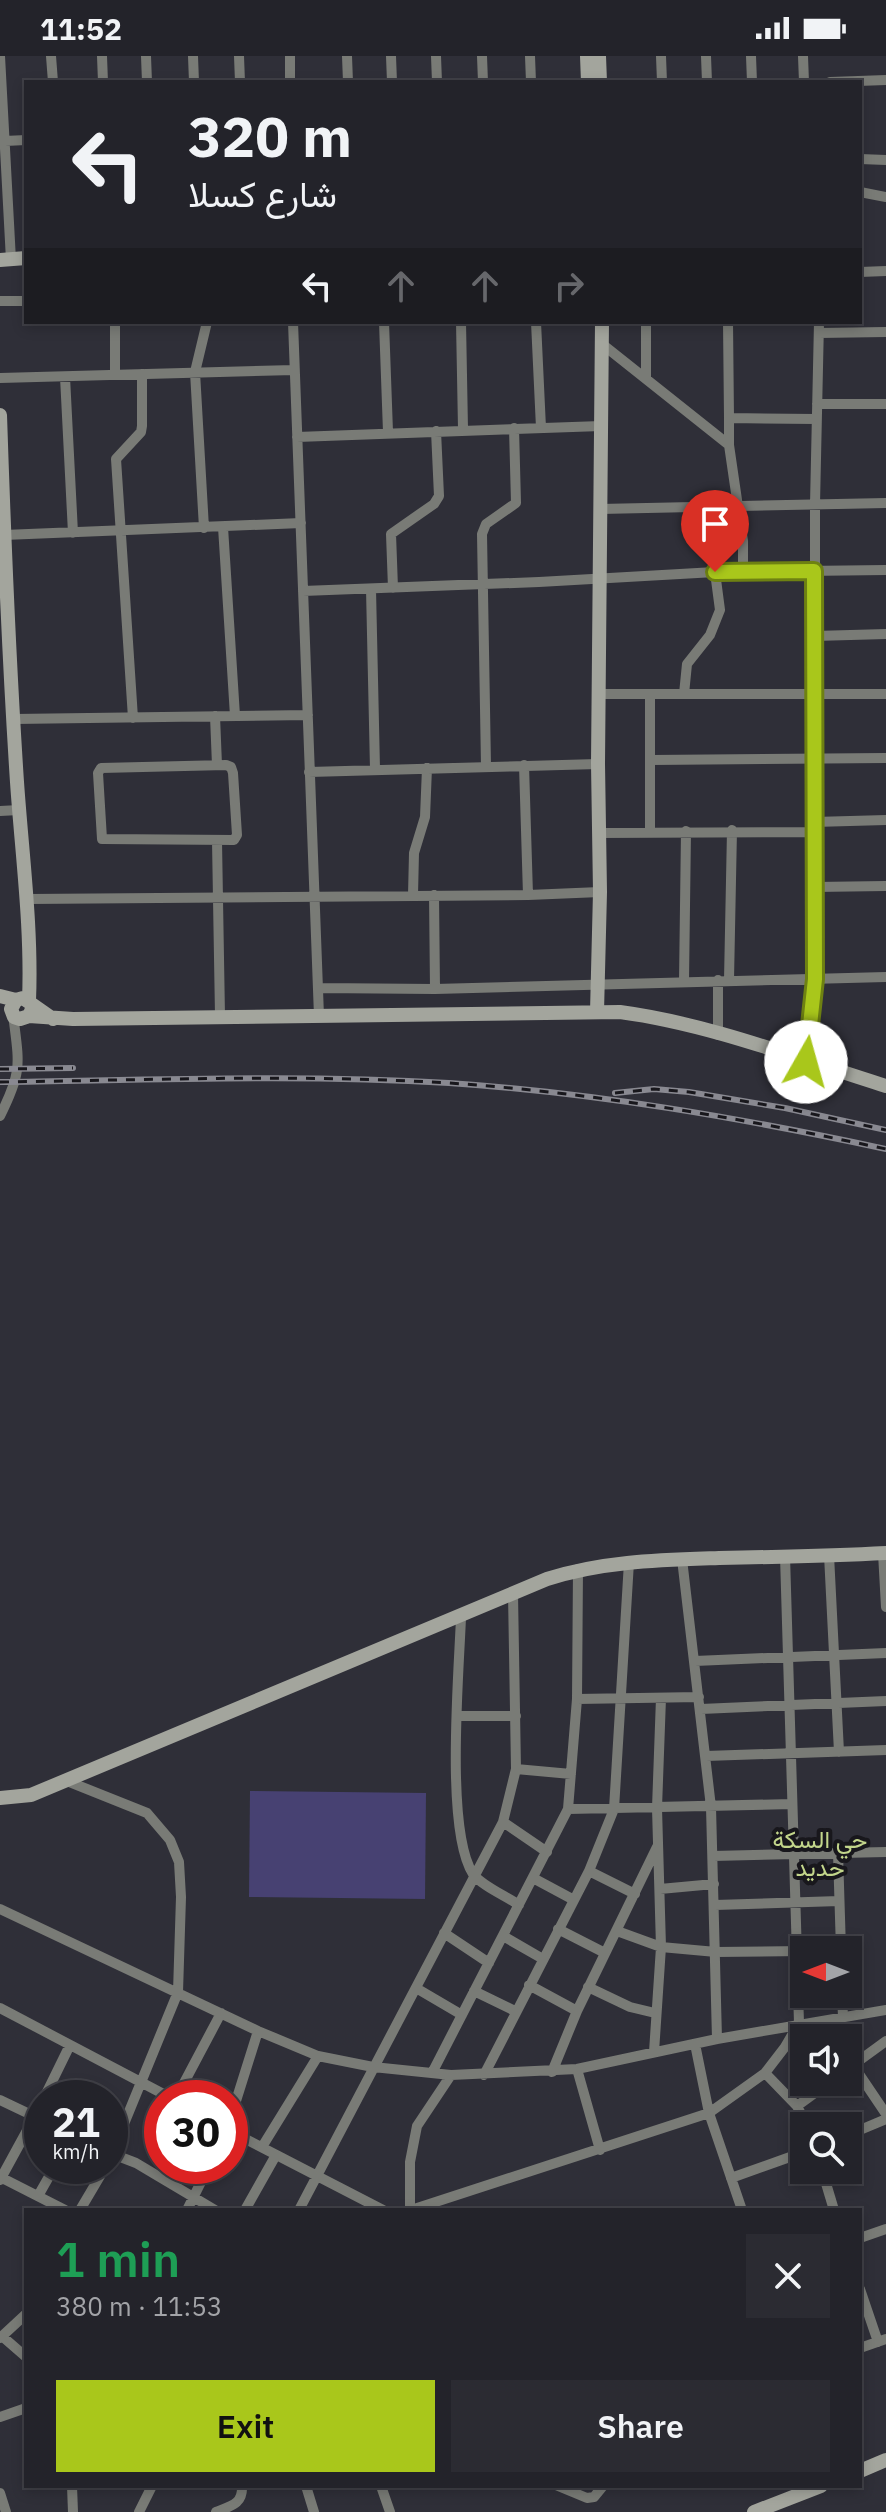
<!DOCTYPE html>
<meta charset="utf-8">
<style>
:root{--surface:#23232a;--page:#2b2b32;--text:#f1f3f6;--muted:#a3a4a8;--line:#404047;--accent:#a9c71b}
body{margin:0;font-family:"IBM Plex Sans",Vazirmatn,sans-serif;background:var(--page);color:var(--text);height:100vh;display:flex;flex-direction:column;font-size:30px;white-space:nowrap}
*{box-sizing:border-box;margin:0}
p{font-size:26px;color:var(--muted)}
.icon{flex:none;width:44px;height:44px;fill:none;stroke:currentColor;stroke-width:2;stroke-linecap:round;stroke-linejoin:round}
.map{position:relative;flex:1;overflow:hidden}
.details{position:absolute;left:24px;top:2152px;width:838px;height:280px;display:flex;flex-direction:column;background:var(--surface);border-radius:0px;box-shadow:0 4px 12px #0003,0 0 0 2px var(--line)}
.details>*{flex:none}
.top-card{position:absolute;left:24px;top:24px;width:838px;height:244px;border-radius:0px;box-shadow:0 4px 12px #0003,0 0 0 2px var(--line);background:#23232a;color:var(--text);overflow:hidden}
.needle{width:52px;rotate:270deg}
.tools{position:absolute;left:790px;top:1880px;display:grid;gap:16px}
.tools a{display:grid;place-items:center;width:72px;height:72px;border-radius:0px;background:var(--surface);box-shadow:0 4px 12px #0003,0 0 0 2px var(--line);font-size:40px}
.speed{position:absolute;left:24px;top:2024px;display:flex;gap:16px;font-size:40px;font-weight:700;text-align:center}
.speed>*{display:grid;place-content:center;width:104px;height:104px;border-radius:50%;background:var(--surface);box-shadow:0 4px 12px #0003,0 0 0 2px var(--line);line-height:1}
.speed small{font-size:20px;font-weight:400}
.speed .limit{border:12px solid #d22;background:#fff;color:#111}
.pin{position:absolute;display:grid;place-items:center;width:68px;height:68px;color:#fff;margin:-82px -34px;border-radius:50% 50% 50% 0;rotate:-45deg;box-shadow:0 0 8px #0007}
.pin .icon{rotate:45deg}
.me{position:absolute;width:88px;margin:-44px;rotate:7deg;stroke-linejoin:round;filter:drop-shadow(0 0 6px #0008)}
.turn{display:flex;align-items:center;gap:28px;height:168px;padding:0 32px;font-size:36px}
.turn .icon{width:104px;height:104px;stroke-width:2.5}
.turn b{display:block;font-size:56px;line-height:68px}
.lanes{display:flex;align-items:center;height:76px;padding:0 32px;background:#0003;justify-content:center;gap:40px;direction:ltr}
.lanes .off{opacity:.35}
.round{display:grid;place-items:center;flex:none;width:84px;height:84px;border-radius:0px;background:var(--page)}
.headline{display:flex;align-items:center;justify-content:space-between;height:136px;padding:0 32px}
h1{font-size:48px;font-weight:600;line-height:60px;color:#1e9e55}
.action{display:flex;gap:16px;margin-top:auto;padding:16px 32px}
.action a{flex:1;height:92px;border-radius:0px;background:var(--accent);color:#111;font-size:32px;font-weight:600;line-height:92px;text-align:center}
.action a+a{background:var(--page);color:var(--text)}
.status{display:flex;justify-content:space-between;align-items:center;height:56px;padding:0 40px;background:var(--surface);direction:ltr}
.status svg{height:22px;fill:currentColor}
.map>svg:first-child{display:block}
.green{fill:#474172}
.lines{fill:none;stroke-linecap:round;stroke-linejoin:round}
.street{stroke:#797b76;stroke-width:10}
.secondary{stroke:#a3a59d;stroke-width:14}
.rail-casing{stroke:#898991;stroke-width:6}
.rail{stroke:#18171c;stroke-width:3;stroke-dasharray:9;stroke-linecap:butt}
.route-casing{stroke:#6e8112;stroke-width:20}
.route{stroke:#a9c71b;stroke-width:14}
.labels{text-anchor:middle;stroke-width:8;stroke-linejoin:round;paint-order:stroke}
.neighbourhood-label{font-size:24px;fill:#c3d68b;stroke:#18171c}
</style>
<div class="status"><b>11:52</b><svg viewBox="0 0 49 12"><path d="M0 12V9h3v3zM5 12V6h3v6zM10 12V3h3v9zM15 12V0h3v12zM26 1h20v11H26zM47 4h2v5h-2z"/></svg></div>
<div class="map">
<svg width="886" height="2456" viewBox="0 0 886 2456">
<rect width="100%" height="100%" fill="#2f2f38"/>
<path class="green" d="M250 1735 426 1737 425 1843 249 1841Z"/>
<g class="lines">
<path class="street" d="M0 0 11 204
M51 0 53 26
M102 0 103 26
M146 0 147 26
M193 0 194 26
M239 0 240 26
M290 0V26
M347 0 348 26
M391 0 392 26
M436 0 437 26
M482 0 483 26
M530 0 531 26
M661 0 662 26
M706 0 707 26
M751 0 752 26
M803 0 804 26
M830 26 886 24
M5 85 26 84
M860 103 886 104
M860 136 886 141
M860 216 886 215
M0 245H26
M293 266 319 960
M384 266 388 376
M461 266 463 373
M536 266 541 372
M728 266 729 362
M819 277 886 276
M602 288 729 389 743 485V516
M115 318V266
M65 321 73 477
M646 321V266
M0 322 294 314
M817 348H886
M297 381 601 370
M729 389V362L816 363
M600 453 886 447
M223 471 235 660
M204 472 195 316 207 266
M4 479 301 467
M393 532 391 478 434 448 439 440 436 375
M371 533 375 713
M303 535 539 526 715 516 886 514
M815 580 886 578
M599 638H886
M684 638 687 608 710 579 720 554 715 516
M215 660 217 709
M133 662 116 403 141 376 142 370V318
M14 663 308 659
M651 704 886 702
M226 709 231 711 233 717 237 779 234 784 102 783 98 717 101 712Z
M524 709 528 839
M486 710 482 478 486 468 516 447 514 372
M309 716 598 708
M0 755 19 754
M814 766 886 764
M650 775V638
M598 777 814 776
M217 785 220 960
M815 831 886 830
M413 839 414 797 425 761 427 712
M434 839 435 933
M28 843 528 839 600 836
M718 924V979
M729 924 732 774
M684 925 686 775
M318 932 435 933 886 921
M806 1006 815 923V448L819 266
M0 1060C23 1014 19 1008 13 958
M883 1497 886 1551
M829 1499 839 1696
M682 1503 711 1751 717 1983
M461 1561C459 1617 445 1775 473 1818 482 1830 506 1840 519 1849
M695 1605 886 1597
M577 1643 699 1641
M701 1653 886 1645
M458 1660H516
M706 1700 886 1694
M516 1713 571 1718
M67 1725 147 1757 170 1784 179 1806 181 1841 178 1936 110 2102
M568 1753 792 1748
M503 1766 547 1796
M838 1797 841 1894
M713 1800 886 1796
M589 1815 635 1838
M533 1822 574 1844
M660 1833 714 1828
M715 1849 839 1845
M0 1853 258 1975 318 2000 373 2011 451 2019 577 2013 717 1983 886 1954
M558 1873 605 1897
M617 1875 661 1891 716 1896 804 1895
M444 1877 489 1907
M503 1880 543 1903
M529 1929 577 1955
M588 1931 630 1951 655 1957
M416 1932 462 1959
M474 1935 515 1955
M842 1938 843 1961 847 1982
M0 1952 171 2042
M848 1985 853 2009 886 2058
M695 1988 709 2057 742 2154
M654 1996 661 1891 657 1752 661 1642
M849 2012 886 1985
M577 2013 600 2094
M552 2016 577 1955 657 1791
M432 2017 568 1753 577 1643 578 1513
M765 2017 797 2050 807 2070
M484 2019 589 1815 614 1753 629 1506
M44 2042 69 1991
M176 2042 221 1957
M0 2044 42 2064
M797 2050 830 2026
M230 2064 258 1975
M230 2075 383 2154
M848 2079 886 2063
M262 2091 318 2000
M110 2097 136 2107 215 2154
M822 2114 834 2154
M0 2121 65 2154
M731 2122 804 2096
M0 2124 42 2047
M38 2140 55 2110
M80 2154 106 2110
M187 2154 209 2110
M245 2154 276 2099
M299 2154 503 1766 516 1713 513 1538
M410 2154V2106L417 2070 451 2019
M411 2154 709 2057 765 2017 785 1991 799 1967 785 1500
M860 2182 886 2173
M860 2233 878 2286
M3 2281 26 2301
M0 2282 26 2258
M860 2292 886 2283
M0 2361 26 2352
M72 2430 73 2456
M306 2430 314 2456
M381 2430 390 2456
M558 2430 587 2442 594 2441 603 2430
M0 2437 6 2456
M139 2456 152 2430
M216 2456C231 2450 243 2448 242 2430"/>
<path class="secondary" d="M587 0 588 26
M599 0 600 26
M0 204 26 202
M0 359C4 481 9 604 17 726 22 799 32 872 29 945
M0 940 16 944
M32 953 29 960 20 963 14 961 11 953 16 944 23 942 53 963
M597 956 600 836 598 708 602 266
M29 960 73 963 620 956C710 968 799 1003 886 1030
M0 1742 31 1739 547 1523C603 1505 660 1504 719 1502 775 1501 830 1500 886 1497
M860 2415 886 2404
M754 2456 821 2430"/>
<defs>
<path id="rail" d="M0 1013 73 1012
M0 1026C149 1024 300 1018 449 1027 597 1037 741 1062 886 1093
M615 1037 654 1033 689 1036 785 1052 886 1074"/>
</defs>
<use href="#rail" class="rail-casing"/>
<use href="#rail" class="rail"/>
</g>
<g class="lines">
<defs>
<path id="route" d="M715 516 814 515 815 923 806 1006"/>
</defs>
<use href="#route" class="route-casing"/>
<use href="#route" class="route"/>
</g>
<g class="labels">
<g class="neighbourhood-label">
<text x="820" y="1792">حي السكة<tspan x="820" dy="28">حديد</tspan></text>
</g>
</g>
</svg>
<div class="tools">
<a><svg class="needle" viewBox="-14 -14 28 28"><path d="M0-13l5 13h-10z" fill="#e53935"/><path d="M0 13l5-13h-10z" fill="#a3a4a8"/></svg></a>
<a><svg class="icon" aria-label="sound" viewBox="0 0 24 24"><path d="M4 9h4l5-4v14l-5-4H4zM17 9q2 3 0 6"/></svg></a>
<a><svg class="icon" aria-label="search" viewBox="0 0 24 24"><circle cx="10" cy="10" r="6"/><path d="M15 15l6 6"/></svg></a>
</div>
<div class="speed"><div>21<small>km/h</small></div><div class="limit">30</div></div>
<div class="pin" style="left:715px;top:516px;background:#d93025"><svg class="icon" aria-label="arrive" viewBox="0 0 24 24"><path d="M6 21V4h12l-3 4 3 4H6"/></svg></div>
<svg class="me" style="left:806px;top:1006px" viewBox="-20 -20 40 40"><circle r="19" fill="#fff"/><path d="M0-13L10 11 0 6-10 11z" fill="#a9c71b"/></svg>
<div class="top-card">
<div class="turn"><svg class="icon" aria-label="left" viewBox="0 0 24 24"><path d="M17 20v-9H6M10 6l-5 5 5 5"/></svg><div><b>320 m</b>شارع كسلا</div></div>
<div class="lanes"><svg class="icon" aria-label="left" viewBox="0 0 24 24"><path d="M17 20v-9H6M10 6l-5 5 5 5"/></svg><svg class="icon off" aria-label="ahead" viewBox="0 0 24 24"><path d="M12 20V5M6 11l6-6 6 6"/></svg><svg class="icon off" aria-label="ahead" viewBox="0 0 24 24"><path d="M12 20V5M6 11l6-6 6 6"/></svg><svg class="icon off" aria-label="right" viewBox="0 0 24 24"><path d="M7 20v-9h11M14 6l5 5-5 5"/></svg></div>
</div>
<section class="details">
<div class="headline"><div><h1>1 min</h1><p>380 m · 11:53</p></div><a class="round"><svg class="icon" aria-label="close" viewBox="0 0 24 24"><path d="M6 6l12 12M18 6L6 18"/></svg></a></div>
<div class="action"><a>Exit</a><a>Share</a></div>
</section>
</div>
